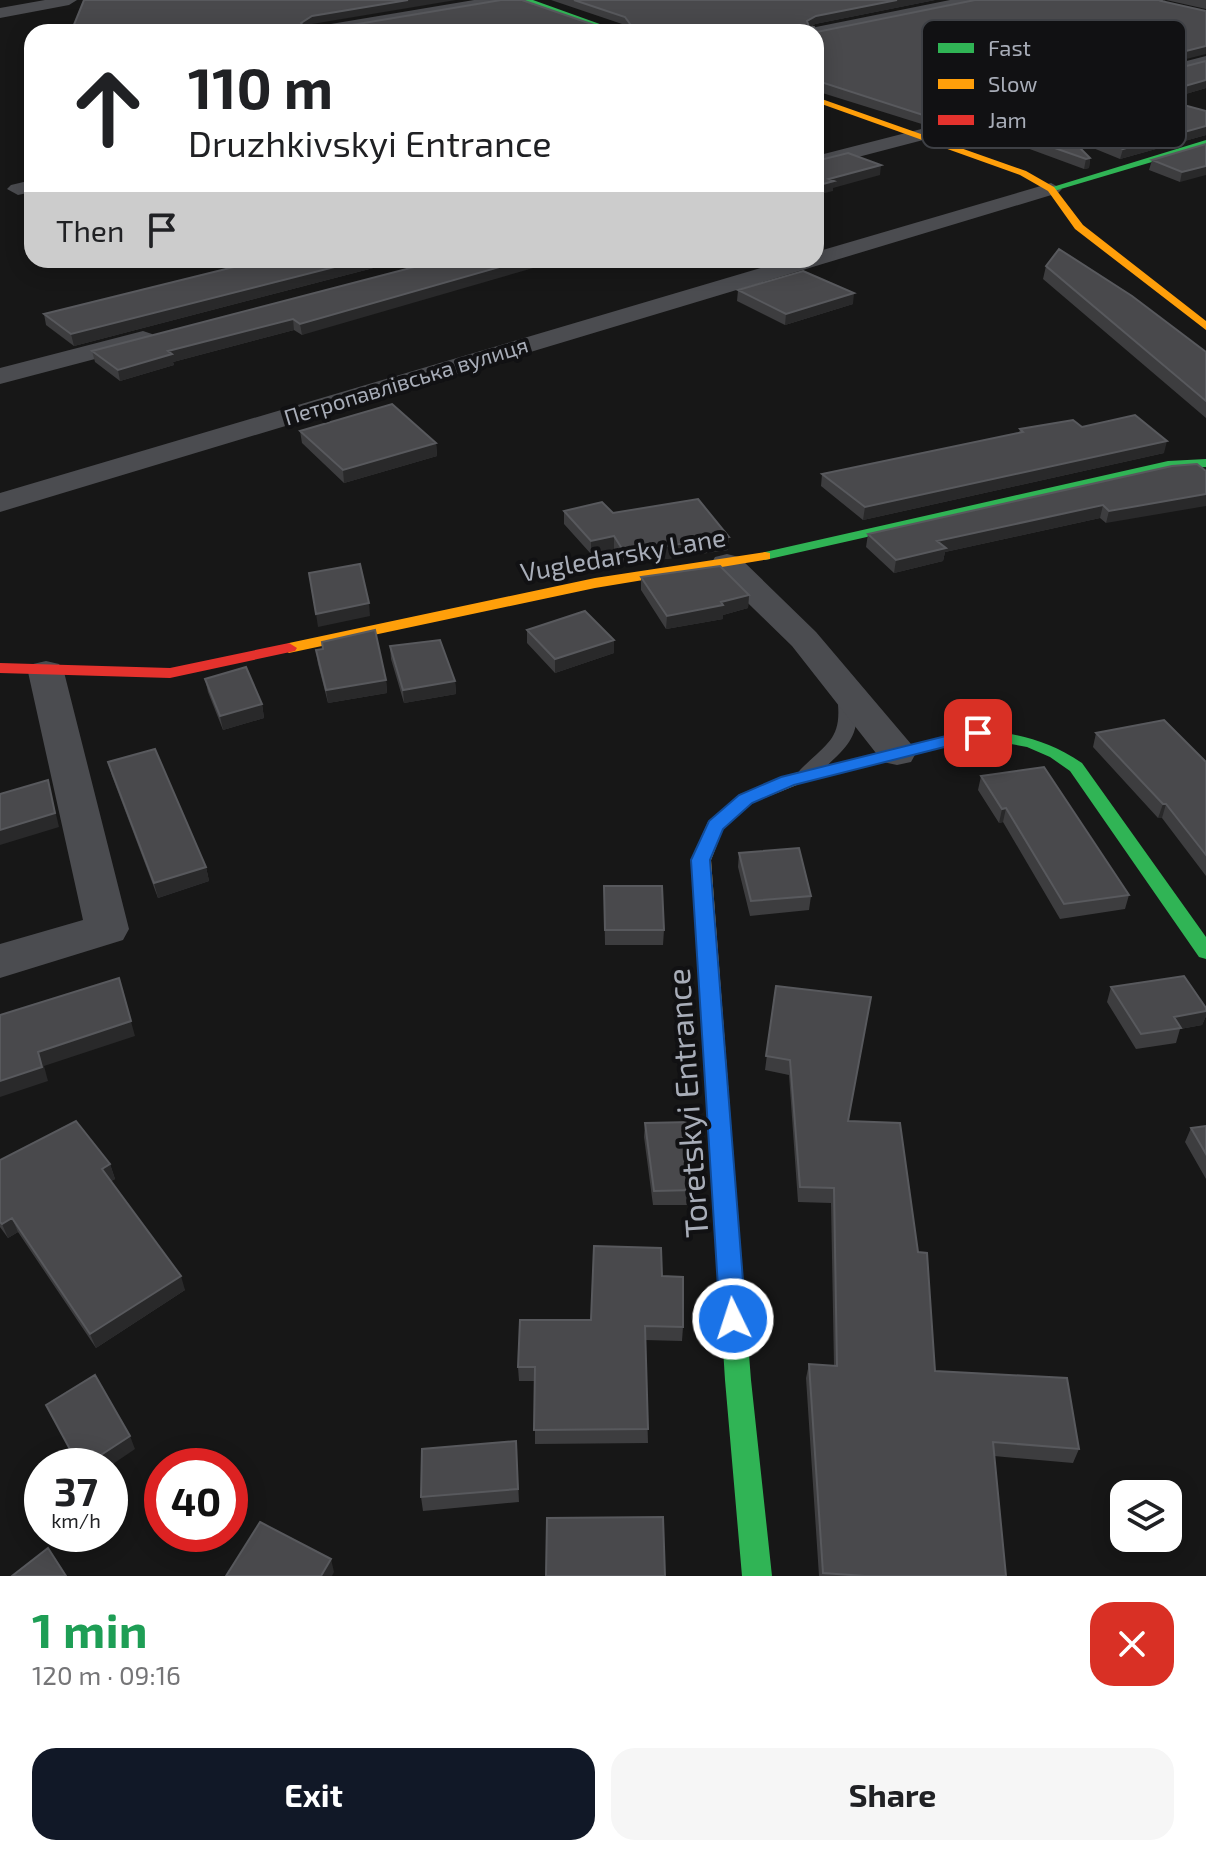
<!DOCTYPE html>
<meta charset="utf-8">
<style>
:root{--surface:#fff;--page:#f6f6f6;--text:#202124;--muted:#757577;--accent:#111827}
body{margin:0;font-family:"Exo 2",sans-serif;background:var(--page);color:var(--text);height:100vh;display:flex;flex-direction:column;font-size:30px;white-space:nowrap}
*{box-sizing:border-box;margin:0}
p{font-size:26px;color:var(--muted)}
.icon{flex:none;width:44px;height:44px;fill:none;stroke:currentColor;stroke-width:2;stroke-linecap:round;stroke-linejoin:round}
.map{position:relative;height:1576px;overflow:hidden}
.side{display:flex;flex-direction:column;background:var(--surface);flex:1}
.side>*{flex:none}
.top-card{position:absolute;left:24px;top:24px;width:800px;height:244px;border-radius:24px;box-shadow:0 4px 20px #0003;background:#fff;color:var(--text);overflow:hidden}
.tools{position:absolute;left:1110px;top:1480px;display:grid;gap:16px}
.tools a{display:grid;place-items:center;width:72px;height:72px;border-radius:16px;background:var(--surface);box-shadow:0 4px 20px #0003;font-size:40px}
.speed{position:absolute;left:24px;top:1448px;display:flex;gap:16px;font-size:40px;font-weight:700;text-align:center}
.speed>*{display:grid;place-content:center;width:104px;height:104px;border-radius:50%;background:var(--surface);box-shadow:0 4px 20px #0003;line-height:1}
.speed small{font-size:20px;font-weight:400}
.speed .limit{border:12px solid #d22;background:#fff;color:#111}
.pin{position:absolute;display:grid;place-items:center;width:68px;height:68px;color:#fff;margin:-34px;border-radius:16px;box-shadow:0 4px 12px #0006}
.me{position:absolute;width:88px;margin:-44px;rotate:356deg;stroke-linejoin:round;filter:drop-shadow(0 0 6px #0008)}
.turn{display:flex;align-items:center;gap:28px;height:168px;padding:0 32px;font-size:36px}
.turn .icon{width:104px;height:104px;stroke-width:2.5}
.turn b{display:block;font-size:56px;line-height:68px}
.then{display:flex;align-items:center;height:76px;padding:0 32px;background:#0003;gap:16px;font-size:30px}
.round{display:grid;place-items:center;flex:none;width:84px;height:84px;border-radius:24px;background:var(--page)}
.summary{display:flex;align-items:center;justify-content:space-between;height:136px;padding:0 32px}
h1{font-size:48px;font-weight:700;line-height:60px;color:#1e9e55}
.button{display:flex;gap:16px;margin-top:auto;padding:16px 32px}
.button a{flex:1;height:92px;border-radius:24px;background:var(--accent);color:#fff;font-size:32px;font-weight:700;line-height:92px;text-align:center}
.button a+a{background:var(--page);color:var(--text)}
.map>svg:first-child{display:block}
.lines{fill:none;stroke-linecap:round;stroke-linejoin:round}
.lane{fill:#4b4c50;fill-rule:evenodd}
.street{fill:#4b4c50;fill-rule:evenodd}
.fast{fill:#30b455;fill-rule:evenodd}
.slow{fill:#ff9f0a;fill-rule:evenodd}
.jam{fill:#e5322d;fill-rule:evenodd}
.wall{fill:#3d3d3f}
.shaded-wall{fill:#29292a}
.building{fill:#49494c;stroke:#58595d;stroke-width:2}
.route{fill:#1a73e8;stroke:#114b97;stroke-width:2}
.labels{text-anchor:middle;stroke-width:8;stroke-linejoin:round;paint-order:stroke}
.far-street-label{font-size:22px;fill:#a8adb8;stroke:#111113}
.street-label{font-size:26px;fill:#a8adb8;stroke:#111113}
.near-street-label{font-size:32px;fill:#a8adb8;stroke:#111113}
.key{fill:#111113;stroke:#3e4045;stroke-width:2}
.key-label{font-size:22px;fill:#a8adb8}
</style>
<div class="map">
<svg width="1206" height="1576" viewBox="0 0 1206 1576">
<rect width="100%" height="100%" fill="#171717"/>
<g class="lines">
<path class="lane" d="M846 689 855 695C863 741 844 748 814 778H800L797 774 800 770C829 741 843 739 837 695Z"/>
<path class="street" d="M45 0H77L69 5 0 18V8Z
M474 0H509L501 5 341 32H305L313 27Z
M950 0H981L973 5 816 37V32H808L816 27Z
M1206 56V66L816 168V156Z
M32 180V192L18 195 7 189 11 185Z
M1051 183 1062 189 1058 193 0 512V493L788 260H816V252Z
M143 331 152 334 156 339 152 344 0 384V368Z
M727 554 739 557 816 632 911 744 916 753 911 762 897 765 883 762 792 646 715 571 711 564 715 557Z
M46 661 59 664 64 672 129 929 123 940 0 978V944L83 920 28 672 33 664Z"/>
<path class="fast" d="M523 0H533L622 32H611Z
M1206 140V146L1054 191 1046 189Z
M1206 459V467L1168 469 765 560 758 556 765 552 1168 461Z
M978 728C1019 735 1047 739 1082 763L1206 937V959L1199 957 1070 771 1050 757 1027 747 978 738 798 784 789 778 792 774Z
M719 1102 727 1105 730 1111 751 1380 772 1576H742L725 1380 708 1111 711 1105Z"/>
<path class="slow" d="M816 97 1026 171 1054 187 1083 225 1206 321V330L1075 229 1048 191 1020 175 816 102Z
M765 552 770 553V559L595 588 289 653 281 648 289 643 595 578Z
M798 772 804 774 807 778 804 782 752 803 723 829 711 860 730 1111 727 1117 719 1120 711 1117 708 1111 691 860 708 822 740 795Z"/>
<path class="jam" d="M289 643 297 648 295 651 170 678 0 673V663L170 668Z"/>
</g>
<path class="wall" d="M551 0H935L815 24 811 27 817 32 975 0H1206V9L1166 0 925 125 816 91V32H71L312 24 309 27H626L625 25Z
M1206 61V88L1165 100 1206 111V135L1120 159 1071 139 1090 158 1089 168 1084 169 1005 140 987 145 955 135 956 125Z
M1206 144 1180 182 1149 170 1152 160Z
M404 260 74 346 46 325 44 314 238 266Z
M441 260 302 335 294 330 173 362 174 365 120 381 95 362 92 351Z
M1046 266 1206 352V418L1043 279Z
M738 290 853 304 785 325 737 301Z
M1082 427 1164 453 863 520 821 486 822 474 1019 433 1020 429Z
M300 431 436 443 437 456 344 483 302 443Z
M1172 466 1106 523 1100 518 945 552 943 561 894 573 866 547 868 534Z
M564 511 613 513 728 550 624 565 614 549 591 554 564 524Z
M641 577 749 595 748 608 723 615V619L666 629 641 590Z
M527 630 614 640V653L555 673 527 643Z
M390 646 455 681 456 694 404 703 391 659Z
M316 650 386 680 387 693 328 703 318 664Z
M205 679 262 704 264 718 223 730 208 692Z
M1096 733 1206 762V876L1162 818H1158L1093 747Z
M108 762 206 867 209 881 158 898 112 776Z
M981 776 1129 895 1125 909 1060 919 1003 822 999 823 978 790Z
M739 853 811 896 809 910 750 916 738 867Z
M604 886 664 930 663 945H605Z
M776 986 848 1121 935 1371 1079 1449 1073 1463 994 1456 1006 1576H819L806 1378 809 1364 834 1366 831 1203 798 1202 789 1075 765 1070Z
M1111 987 1206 1008V1016L1202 1025 1180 1029 1176 1043 1136 1049 1107 1002Z
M645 1123 694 1190V1205H653L644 1137Z
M1206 1126V1179L1185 1142 1191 1128Z
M0 1160 110 1164 115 1179 111 1181 185 1290 96 1348 18 1232 8 1238 0 1227Z
M662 1276 683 1327 682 1341 645 1340 648 1443 535 1444V1381H519L518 1367 591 1320Z
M516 1441 519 1502 423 1511 421 1497Z"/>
<path class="shaded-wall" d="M408 0H456L312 24 302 32 301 23 312 16Z
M897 0H935L815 24 806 29 807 21 816 16Z
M1206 46V54L925 125 926 116Z
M1206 80V88L1148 105 1150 96Z
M1206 126V135L1120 159 1123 149Z
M1006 131 1005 140 987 145 989 135Z
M820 143 819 152 816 154V145Z
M1090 158 1089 168 1084 169 1086 159Z
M881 165 880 175 833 188V191L816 195V186L829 179Z
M1206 166V175L1180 182 1182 172Z
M362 260H404L74 346 71 334Z
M524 260H561L302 335 300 324Z
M854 293 853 304 785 325 786 314Z
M293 319 294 330 173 362 174 365 120 381 118 370 168 351Z
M1167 441 1164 453 863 520 865 507Z
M436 443 437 456 344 483 343 470Z
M1206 494V506L1106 523 1109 511Z
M1103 505 1100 518 945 552 943 561 894 573 896 560 937 541Z
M614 536V549L591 554V541Z
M729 537 728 550 624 565V552Z
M749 595 748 608 723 615V619L666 629 667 616Z
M369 603 370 616 318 627 316 614Z
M614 640V653L555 673V659Z
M386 680 387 693 328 703 326 690Z
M455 681 456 694 404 703 403 690Z
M262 704 264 718 223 730 220 716Z
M48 780 59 827 0 845V830Z
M1163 804H1166L1162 818H1158Z
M1006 808 1003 822 999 823 1002 809Z
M206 867 209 881 158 898 154 883Z
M119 978 135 1036 44 1066 48 1081 0 1097V1081L38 1052Z
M1206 1011V1016L1202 1025 1180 1029 1174 1017Z
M110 1164 115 1179 107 1183 102 1169Z
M12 1218 18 1232 8 1238 2 1224Z
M181 1276 185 1290 96 1348 90 1334Z
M130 1436 135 1449 110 1466H84Z
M331 1559 334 1572 332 1576H321Z"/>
<path class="building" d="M84 0H408L312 16 301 23 304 27H340L501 0H522L600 27H627L630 24 625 17 574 0H897L816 16 807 21 809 27H814L817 32 975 0H1162L1161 1 1206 11V46L926 116 818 81 816 82V32H71Z
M1206 61V80L1150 96 1206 111V126L1123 149 1054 122 1090 158 1086 159 1006 131 989 135 956 125Z
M1206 144V166L1182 172 1152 160Z
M848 153 881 165 829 179 834 181 816 186V161Z
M1059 249 1132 296 1206 352V401L1046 266Z
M237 260H362L71 334 44 314 238 266Z
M441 260H524L300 324 293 319 168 351 172 354 118 370 92 351Z
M803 271 854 293 786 314 738 290Z
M392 404 436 443 343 470 300 431Z
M1135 415 1167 441 865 507 822 474 1023 432 1020 429 1073 420 1082 427Z
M1197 464 1206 471V494L1109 511 1103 505 937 541 946 548 896 560 868 534 1172 466Z
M698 499 729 537 624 552 614 536 591 541 564 511 602 502 613 513Z
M360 564 369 603 316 614 309 573Z
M720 566 749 595 721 602 723 605 667 616 641 577Z
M585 611 614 640 555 659 527 630Z
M375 630 386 680 326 690 316 650 323 649 322 642Z
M440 640 455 681 403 690 390 646Z
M246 667 262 704 220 716 205 679Z
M1164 720 1206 762V855L1166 804H1163L1096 733Z
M155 749 206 867 154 883 108 762Z
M1044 767 1129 895 1064 904 1006 808 1002 809 981 776Z
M48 780 55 813 0 830V794Z
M799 848 811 896 751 901 739 853Z
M604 886H662L664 930H605Z
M1184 976 1206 1008V1011L1174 1017 1181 1028 1141 1034 1111 987Z
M119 978 131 1021 38 1052 42 1067 0 1081V1015Z
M776 986 871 997 848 1121 900 1123 918 1252 927 1253 935 1371 1067 1378 1079 1449 993 1442 1006 1576H865L823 1573 809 1364 837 1366 834 1188 800 1187 790 1060 766 1056Z
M76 1121 110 1164 102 1169 181 1276 90 1334 12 1218 2 1224 0 1222V1160Z
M691 1122 694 1190 654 1191 645 1123Z
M1206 1126V1154L1191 1128Z
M594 1246 661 1248 662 1276 683 1277V1327L645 1326 648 1429 534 1430 535 1367H518L520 1320H591Z
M95 1375 130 1436 84 1466H79L46 1405Z
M516 1441 518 1489 421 1497 422 1449Z
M663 1517 665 1576H546L547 1518Z
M260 1522 331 1559 321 1576H226Z
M48 1548 66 1576H12Z"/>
<path class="route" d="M978 728 984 730 987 733 984 737 794 785 752 803 723 829 710 860 746 1319 743 1328 733 1331 724 1328 720 1319 691 860 709 821 739 795 781 777Z"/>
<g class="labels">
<g class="far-street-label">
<text transform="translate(406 381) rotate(-17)" y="8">Петропавлівська вулиця</text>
</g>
<g class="street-label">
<text transform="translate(623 555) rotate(-10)" y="9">Vugledarsky Lane</text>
</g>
<g class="near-street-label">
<text transform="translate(688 1103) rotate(-94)" y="11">Toretskyi Entrance</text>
</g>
</g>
<rect x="922" y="20" width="264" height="128" rx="12" class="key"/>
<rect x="938" y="43" width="36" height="10" fill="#30b455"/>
<rect x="938" y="79" width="36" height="10" fill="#ff9f0a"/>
<rect x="938" y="115" width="36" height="10" fill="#e5322d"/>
<g class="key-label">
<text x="988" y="56">Fast</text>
<text x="988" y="92">Slow</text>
<text x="988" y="128">Jam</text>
</g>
</svg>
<div class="tools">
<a><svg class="icon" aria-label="layers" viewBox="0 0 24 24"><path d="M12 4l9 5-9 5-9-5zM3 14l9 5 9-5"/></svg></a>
</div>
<div class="speed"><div>37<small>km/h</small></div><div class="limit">40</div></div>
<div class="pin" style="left:978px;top:733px;background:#d93025"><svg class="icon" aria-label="arrive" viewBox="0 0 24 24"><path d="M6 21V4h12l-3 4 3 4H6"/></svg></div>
<svg class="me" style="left:733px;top:1319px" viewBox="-20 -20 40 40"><circle r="17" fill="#1a73e8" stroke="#fff" stroke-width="3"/><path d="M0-11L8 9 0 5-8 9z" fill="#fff"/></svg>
<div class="top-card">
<div class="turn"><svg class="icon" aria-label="ahead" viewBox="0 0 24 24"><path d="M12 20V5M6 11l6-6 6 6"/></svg><div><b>110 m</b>Druzhkivskyi Entrance</div></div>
<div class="then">Then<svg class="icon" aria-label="arrive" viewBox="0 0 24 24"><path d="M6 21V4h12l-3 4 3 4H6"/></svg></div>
</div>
</div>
<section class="side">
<div class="summary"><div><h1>1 min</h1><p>120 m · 09:16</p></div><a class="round" style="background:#d93025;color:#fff"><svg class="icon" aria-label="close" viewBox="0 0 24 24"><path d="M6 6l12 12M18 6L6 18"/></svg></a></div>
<div class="button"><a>Exit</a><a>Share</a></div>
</section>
